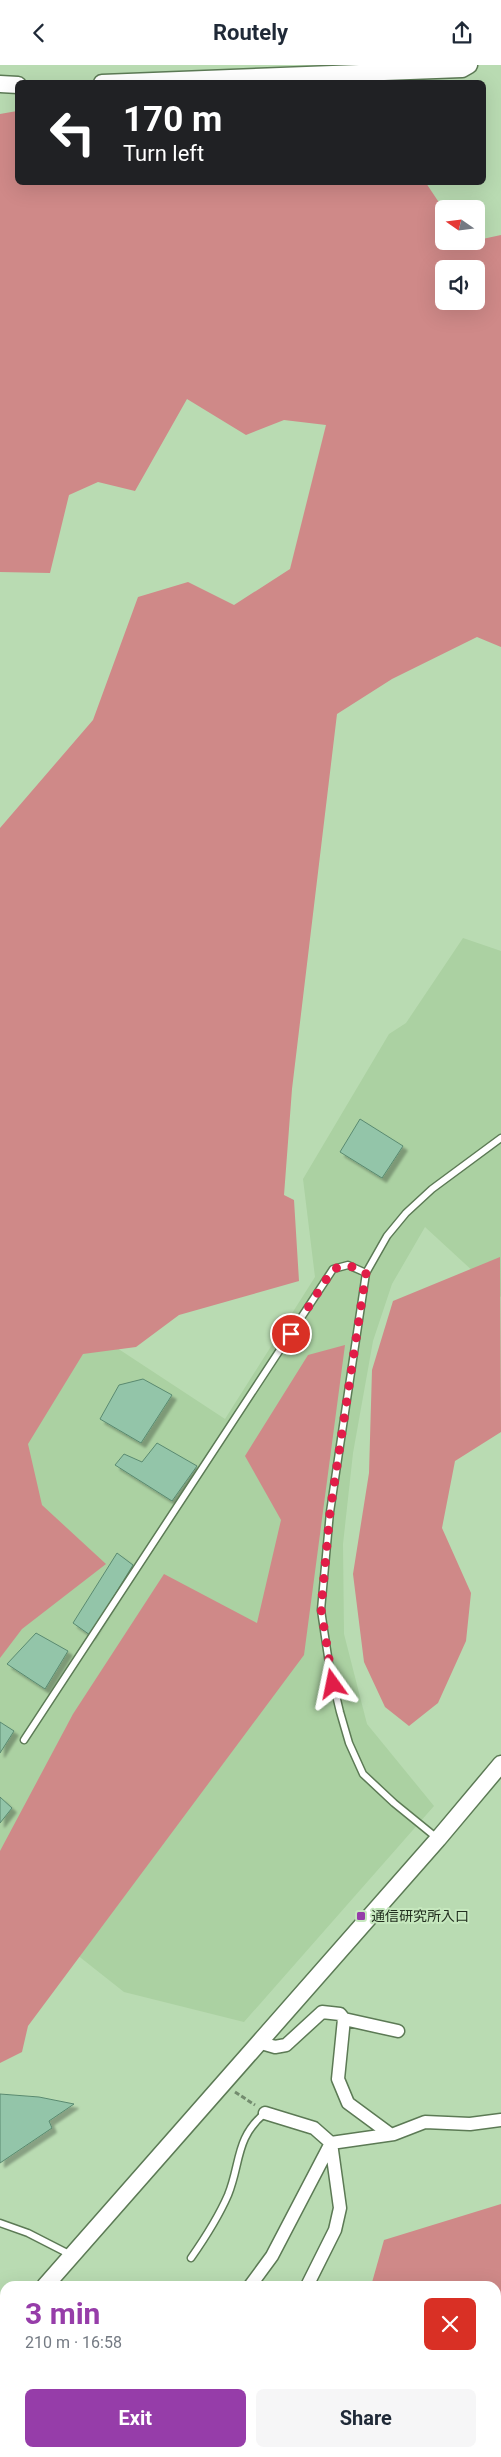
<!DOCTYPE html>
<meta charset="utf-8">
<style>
:root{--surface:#fff;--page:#f6f6f7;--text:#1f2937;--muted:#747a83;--accent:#963da9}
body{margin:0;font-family:Roboto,"Noto Sans JP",sans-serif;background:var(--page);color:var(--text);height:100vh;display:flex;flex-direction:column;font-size:19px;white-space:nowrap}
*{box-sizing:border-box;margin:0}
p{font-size:16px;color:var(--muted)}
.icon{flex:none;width:28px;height:28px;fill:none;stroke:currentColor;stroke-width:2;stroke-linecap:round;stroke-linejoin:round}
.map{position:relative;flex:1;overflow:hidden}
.drawer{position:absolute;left:0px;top:2216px;width:501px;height:176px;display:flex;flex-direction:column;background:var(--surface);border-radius:15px 15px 0 0;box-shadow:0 5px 20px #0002}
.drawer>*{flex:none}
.guide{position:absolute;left:15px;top:15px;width:471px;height:105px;border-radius:8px;box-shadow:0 5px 20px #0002;background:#202124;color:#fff;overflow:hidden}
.needle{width:32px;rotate:284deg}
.controls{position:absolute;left:435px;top:135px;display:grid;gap:10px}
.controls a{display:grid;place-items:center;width:50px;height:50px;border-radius:8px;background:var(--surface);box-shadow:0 5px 20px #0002;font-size:25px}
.pin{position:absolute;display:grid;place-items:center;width:42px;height:42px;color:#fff;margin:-21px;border:2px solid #fff;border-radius:50%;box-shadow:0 1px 5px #0007}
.me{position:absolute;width:55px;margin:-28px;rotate:348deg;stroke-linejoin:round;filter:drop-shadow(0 0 4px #0008)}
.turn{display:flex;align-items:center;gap:18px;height:105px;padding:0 25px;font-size:22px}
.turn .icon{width:65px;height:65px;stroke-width:2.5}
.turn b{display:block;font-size:35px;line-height:42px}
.round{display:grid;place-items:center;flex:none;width:52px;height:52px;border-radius:8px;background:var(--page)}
.summary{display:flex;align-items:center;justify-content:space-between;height:85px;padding:0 25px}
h1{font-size:30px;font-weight:700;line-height:38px;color:var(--accent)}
.button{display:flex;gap:10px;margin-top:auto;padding:10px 25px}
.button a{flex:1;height:58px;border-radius:8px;background:var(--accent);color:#fff;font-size:20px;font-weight:700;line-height:58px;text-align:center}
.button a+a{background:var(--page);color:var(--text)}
header{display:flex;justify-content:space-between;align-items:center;height:65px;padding:0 25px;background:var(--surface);font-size:22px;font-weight:700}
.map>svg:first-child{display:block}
.built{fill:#abd1a2}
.green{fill:#cf8988;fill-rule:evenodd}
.building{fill:#93c5a9;stroke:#5a8a70;filter:url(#shadow)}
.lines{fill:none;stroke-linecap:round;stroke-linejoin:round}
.service-casing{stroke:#5c7a55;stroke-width:9}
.minor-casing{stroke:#5c7a55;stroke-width:15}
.tertiary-casing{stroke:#5c7a55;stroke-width:19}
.path{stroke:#738b6e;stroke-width:3;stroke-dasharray:5 2.5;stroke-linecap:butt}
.service{stroke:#fff;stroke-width:6}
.minor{stroke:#fff;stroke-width:12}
.tertiary{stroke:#fff;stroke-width:16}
.route{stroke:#e11d48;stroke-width:9;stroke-dasharray:0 16.2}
.poi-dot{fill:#963da9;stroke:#c6e8be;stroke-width:2}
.labels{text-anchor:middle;stroke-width:4;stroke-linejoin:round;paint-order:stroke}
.poi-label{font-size:14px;fill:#222f1f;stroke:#c6e8be;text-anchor:start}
</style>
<header><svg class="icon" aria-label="back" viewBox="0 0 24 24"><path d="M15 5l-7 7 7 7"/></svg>Routely<svg class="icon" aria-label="share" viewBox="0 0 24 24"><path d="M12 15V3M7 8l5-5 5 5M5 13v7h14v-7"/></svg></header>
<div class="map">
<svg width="501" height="2392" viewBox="0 0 501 2392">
<defs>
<filter id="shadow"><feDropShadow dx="4.5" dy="4.5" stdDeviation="1" flood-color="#0004"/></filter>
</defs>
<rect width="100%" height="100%" fill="#b9dbb2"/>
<path class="built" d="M463 873 501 886V1232L425 1162 392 1219 373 1276 353 1388 343 1479 344 1569 367 1659 434 1741 244 1957 124 1927 0 1829V1547L20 1445 10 1343 82 1260 225 1354 315 1212 303 1114 389 969 406 958Z"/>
<path class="green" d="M17 46 18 118H426L444 145V176L464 178 501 170V582L477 572 392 614 337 649 292 1024 284 1130 294 1135 299 1216 179 1250 136 1282 83 1289 28 1379 42 1440 106 1499 22 1564 0 1593V763L93 655 138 532 188 517 234 540 290 504 326 360 284 355 246 370 187 334 135 426 98 417 69 430 50 508 0 507V49ZM444 204H476V236H444Z
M500 1192 501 1367 455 1396 442 1463 471 1528 466 1576 438 1638 409 1661 385 1642 364 1597 353 1509 369 1408 372 1305 393 1236Z
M345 1280 304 1590 28 1961 22 1987 0 1998V1786L73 1649 164 1509 257 1558 281 1455 245 1391 308 1290Z
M501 2139V2368L496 2367V2221H371L384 2175Z"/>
<path class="building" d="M360 1054 403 1081 382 1113 340 1087Z
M143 1314 172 1330 141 1378 100 1354 119 1320Z
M157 1378 197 1401 172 1436 115 1400 124 1389 142 1397Z
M117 1488 133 1500 90 1570 73 1558Z
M36 1568 68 1586 45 1624 7 1599Z
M0 1657 14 1666 0 1688Z
M0 1732 12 1743 0 1758Z
M0 2029 39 2032 74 2039 49 2056 52 2063 0 2098Z"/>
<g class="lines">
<defs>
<path id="service" d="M24 1675 333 1204 348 1200 366 1208
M437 1773 394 1738 363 1709 349 1678 340 1647 330 1605 321 1545 330 1447 366 1208 387 1171 406 1148 432 1124 501 1073
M0 2158 28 2168 71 2190
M191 2193C205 2173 218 2153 228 2130 241 2098 235 2073 265 2048"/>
<path id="minor" d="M344 1954 338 2014 348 2038 390 2069
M258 1977 275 1982 286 1980 322 1947 340 1949 344 1954 398 1966
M265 2048 314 2063 331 2078 340 2143 335 2165 307 2221
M250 2221 272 2191 331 2078 394 2069 425 2057 470 2059 501 2055
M0 2385 5 2379
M385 2392 388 2388"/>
<path id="tertiary" d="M102 18 462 4 469 0
M0 19 18 20
M45 2221 438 1774 501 1699
M0 2277 5 2270"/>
</defs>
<use href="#service" class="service-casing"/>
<use href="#minor" class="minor-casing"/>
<use href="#tertiary" class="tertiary-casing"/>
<path class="path" d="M235 2027 255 2040
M0 2349 5 2347
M496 2366 501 2362"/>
<use href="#service" class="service"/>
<use href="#minor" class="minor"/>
<use href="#tertiary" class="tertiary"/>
</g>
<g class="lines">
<path class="route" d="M291 1269 333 1204 348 1200 366 1208 330 1447 321 1544 333 1619"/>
</g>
<rect class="poi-dot" x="356" y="1846" width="10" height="10" rx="2.5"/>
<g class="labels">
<g class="poi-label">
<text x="371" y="1856">通信研究所入口</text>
</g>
</g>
</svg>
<div class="controls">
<a><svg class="needle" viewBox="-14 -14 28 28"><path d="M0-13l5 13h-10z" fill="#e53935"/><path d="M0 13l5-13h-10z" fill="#747a83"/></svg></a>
<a><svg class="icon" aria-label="sound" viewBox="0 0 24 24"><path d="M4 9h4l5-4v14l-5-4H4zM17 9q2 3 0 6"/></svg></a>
</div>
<div class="pin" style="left:291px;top:1269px;background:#d93025"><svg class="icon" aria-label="arrive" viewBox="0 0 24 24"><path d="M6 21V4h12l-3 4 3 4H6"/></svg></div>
<svg class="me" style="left:333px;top:1619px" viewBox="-20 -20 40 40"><path d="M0-17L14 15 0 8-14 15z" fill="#e11d48" stroke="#fff" stroke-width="4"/></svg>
<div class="guide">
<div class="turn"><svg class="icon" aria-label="left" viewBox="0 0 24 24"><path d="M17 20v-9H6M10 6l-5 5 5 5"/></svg><div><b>170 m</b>Turn left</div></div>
</div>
<section class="drawer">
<div class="summary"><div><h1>3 min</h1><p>210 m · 16:58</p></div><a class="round" style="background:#d93025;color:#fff"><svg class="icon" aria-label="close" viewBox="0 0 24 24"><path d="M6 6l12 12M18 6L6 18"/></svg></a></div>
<div class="button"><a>Exit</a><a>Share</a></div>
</section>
</div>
